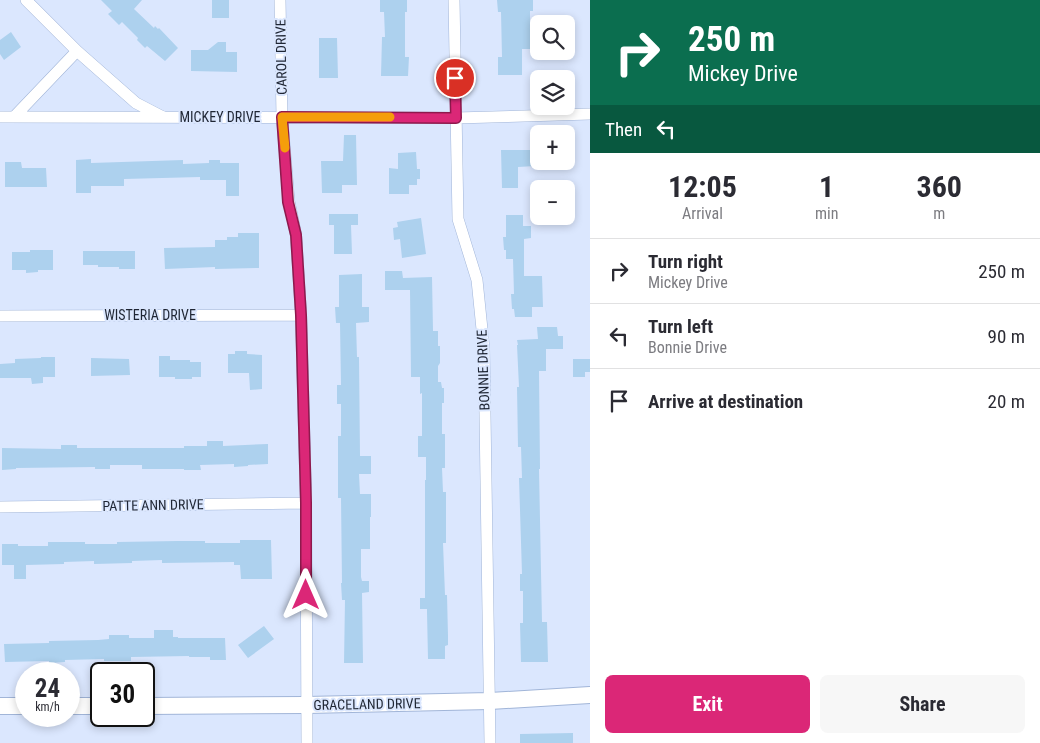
<!DOCTYPE html>
<meta charset="utf-8">
<style>
:root{--surface:#fff;--page:#f7f7f7;--text:#2b2b33;--muted:#7c7c81;--line:#e1e1e2;--accent:#db2777}
body{margin:0;font-family:"Roboto Condensed",sans-serif;background:var(--page);color:var(--text);height:100vh;display:flex;flex-direction:column;font-size:19px;white-space:nowrap}
*{box-sizing:border-box;margin:0}
p{font-size:16px;color:var(--muted)}
.icon{flex:none;width:28px;height:28px;fill:none;stroke:currentColor;stroke-width:2;stroke-linecap:round;stroke-linejoin:round}
.map{position:relative;flex:1;overflow:hidden}
.drawer{display:flex;flex-direction:column;background:var(--surface);width:450px}
.drawer>*{flex:none}
.top-card{background:#0b6e4f;color:#fff;overflow:hidden}
.tools{position:absolute;left:530px;top:15px;display:grid;gap:10px}
.tools a{display:grid;place-items:center;width:45px;height:45px;border-radius:8px;background:var(--surface);box-shadow:0 2px 8px #0003;font-size:25px}
.speed{position:absolute;left:15px;top:662px;display:flex;gap:10px;font-size:25px;font-weight:700;text-align:center}
.speed>*{display:grid;place-content:center;width:65px;height:65px;border-radius:50%;background:var(--surface);box-shadow:0 2px 8px #0003;line-height:1}
.speed small{font-size:12px;font-weight:400}
.speed .limit{border:2px solid #111;border-radius:8px;background:#fff;color:#111}
.pin{position:absolute;display:grid;place-items:center;width:42px;height:42px;color:#fff;margin:-21px;border:2px solid #fff;border-radius:50%;box-shadow:0 1px 5px #0007}
.me{position:absolute;width:55px;margin:-28px;rotate:0deg;stroke-linejoin:round;filter:drop-shadow(0 0 4px #0008)}
.turn{display:flex;align-items:center;gap:18px;height:105px;padding:0 15px;font-size:22px}
.turn .icon{width:65px;height:65px;stroke-width:2.5}
.turn b{display:block;font-size:35px;line-height:42px}
.then{display:flex;align-items:center;height:48px;padding:0 15px;background:#0003;gap:10px;font-size:19px}
.eta{display:flex;justify-content:space-evenly;align-items:center;height:85px;text-align:center}
.eta b{font-size:30px;font-weight:700;line-height:35px}
.cta{display:flex;gap:10px;margin-top:auto;padding:10px 15px}
.cta a{flex:1;height:58px;border-radius:8px;background:var(--accent);color:#fff;font-size:20px;font-weight:700;line-height:58px;text-align:center}
.cta a+a{background:var(--page);color:var(--text)}
ul{padding:0;list-style:none}
li{display:flex;align-items:center;gap:15px;height:65px;padding:0 15px;border-top:1px solid var(--line)}
li div{flex:1}
li b{display:block;font-size:19px}
li em{font-style:normal}
main{display:flex;flex:1;min-height:0}
.map>svg:first-child{display:block}
.building{fill:#add1ee}
.lines{fill:none;stroke-linecap:round;stroke-linejoin:round}
.street-casing{stroke:#a1b5d8;stroke-width:12}
.secondary-casing{stroke:#a1b5d8;stroke-width:18}
.street{stroke:#fff;stroke-width:11}
.secondary{stroke:#fff;stroke-width:16}
.route-casing{stroke:#8e194d;stroke-width:12}
.route{stroke:#db2777;stroke-width:9}
.slow{stroke:#f59e0b;stroke-width:9}
.labels{text-anchor:middle;stroke-width:4;stroke-linejoin:round;paint-order:stroke}
.street-label{font-size:14px;fill:#1f2634;stroke:#dbe7fe}
</style>
<main>
<div class="map">
<svg width="590" height="743" viewBox="0 0 590 743">
<rect width="100%" height="100%" fill="#dbe7fe"/>
<path class="building" d="M101 0H142L134 9 154 28 155 26 158 29 159 28 178 48 165 61 147 46 145 48 137 40 138 38 122 22 119 25 108 14 112 11Z
M212 0H229V18H212Z
M380 0H407V12H405V57H409L408 76H381L382 37H385L384 12H380Z
M497 0H533V11H530V49H522V75H498V57H502L501 12H498Z
M11 32 21 47 4 60 0 54V40Z
M319 38H337L338 78H319Z
M218 42H226V52H237V72L191 71V50H208Z
M344 135H356L357 185H342V193H322L321 161H343Z
M501 150H534L535 166 518 167V188H502Z
M416 152 417 169H420V179H417V185H409V194H389V168L398 169V153Z
M91 159V163L183 160V164L209 163V160H220V163H239V196H226V180H200V177L124 179V186H91V193H76V160Z
M5 162H21L22 168H46L47 187H5Z
M329 214H358V225H351L352 254H334V225H329Z
M506 215H523V226H531V238L524 239V276H542L543 307H532V317H515L514 309H512L511 294H514L513 259H506V250H504L503 237H506Z
M421 218 426 254 402 258 400 239 394 240 393 228 398 227 397 222Z
M238 233H259V268L215 269V267L165 269 164 248 215 247V240H227V237H238Z
M30 250H53V270H38V272L26 273V270H12V252H30Z
M83 251H135V269H119V267H98V265H83Z
M385 271H402L403 278 432 277 433 331H438V346H440V363L438 366V382H441L442 388H444V403H442V434H445V468H442L443 492H446V543H443L445 595H447L448 636V645L445 646V659H428L427 612V609H420V598H425V480H426V457H418V436H422V393L420 394V377H411L410 290H385Z
M362 274V307H369V322L356 323 357 357H359L360 456H371V474H359L360 494H371V517H370V549H361V577L362 581H369V592L362 593 363 663H344L345 600H342L341 583H342L341 498H338V436H341V404H337V385H341L340 323H336L335 307H339V275Z
M537 327H557L558 336H563V349H546V371H539L540 469H539L542 622H547L548 662H521L520 623H523V591H520V574H522L519 478H522L521 447H518L517 387H519L517 345H518L517 340 538 339Z
M235 351H247V354L262 355V389L250 390 249 373H228V354H235Z
M159 356H170V360H190V362H201V377H192V379H175V377H159Z
M41 357H55V377H43V383L32 384 31 378H0V364L15 363V359L41 358Z
M91 358 129 359 130 375 91 376Z
M573 359H590V372H585V377H573Z
M207 441H223V446L268 444V464L248 465V466L234 467V464L200 465 201 470H184V469H142V465H110V469H95V467L16 468V469L2 470V448L61 449V445H77V448H184V446H207Z
M240 540H271L272 579H241L240 565H234V562L162 563V560L132 561V563L94 564V561L64 562V564L26 565V579H14V565H2V544H18V546H48V542H85V544H117V542L178 541H205V543H240Z
M264 626 274 639 248 658 238 645Z
M154 630H173V637H178V638H225L226 660H210V657H189V656L131 657V661H104V659L65 660V662L49 663V661L5 662 4 644 49 643V641L98 640 109 639V635H129V638H154Z
M573 733V743H520V734Z"/>
<g class="lines">
<defs>
<path id="street" d="M26 0 77 51 136 103 163 117
M280 0 282 117 289 201 296 235 301 315 306 503 307 743
M454 0 458 219 477 280 484 349 490 743
M0 117 456 118 590 114
M14 117 77 51
M0 316 301 315
M0 507 306 503"/>
<path id="secondary" d="M0 706H26
M69 706H101
M144 706 306 705 490 701 590 695"/>
</defs>
<use href="#street" class="street-casing"/>
<use href="#secondary" class="secondary-casing"/>
<use href="#street" class="street"/>
<use href="#secondary" class="secondary"/>
</g>
<g class="lines">
<defs>
<path id="route" d="M306 595V503L301 315 296 235 288 202 282 117 456 118 455 78"/>
</defs>
<use href="#route" class="route-casing"/>
<use href="#route" class="route"/>
<path class="slow" d="M285 148 282 117H390"/>
</g>
<g class="labels">
<g class="street-label">
<text transform="translate(281 57) rotate(-91)" y="5">CAROL DRIVE</text>
<text x="220" y="122">MICKEY DRIVE</text>
<text x="150" y="320">WISTERIA DRIVE</text>
<text transform="translate(483 370) rotate(-92)" y="5">BONNIE DRIVE</text>
<text transform="translate(153 505) rotate(-1)" y="5">PATTE ANN DRIVE</text>
<text transform="translate(367 704) rotate(-1)" y="5">GRACELAND DRIVE</text>
</g>
</g>
</svg>
<div class="tools">
<a><svg class="icon" aria-label="search" viewBox="0 0 24 24"><circle cx="10" cy="10" r="6"/><path d="M15 15l6 6"/></svg></a>
<a><svg class="icon" aria-label="layers" viewBox="0 0 24 24"><path d="M12 4l9 5-9 5-9-5zM3 14l9 5 9-5"/></svg></a>
<a>+</a>
<a>−</a>
</div>
<div class="speed"><div>24<small>km/h</small></div><div class="limit">30</div></div>
<div class="pin" style="left:455px;top:78px;background:#d93025"><svg class="icon" aria-label="arrive" viewBox="0 0 24 24"><path d="M6 21V4h12l-3 4 3 4H6"/></svg></div>
<svg class="me" style="left:306px;top:595px" viewBox="-20 -20 40 40"><path d="M0-17L14 15 0 8-14 15z" fill="#db2777" stroke="#fff" stroke-width="4"/></svg>
</div>
<section class="drawer">
<div class="top-card">
<div class="turn"><svg class="icon" aria-label="right" viewBox="0 0 24 24"><path d="M7 20v-9h11M14 6l5 5-5 5"/></svg><div><b>250 m</b>Mickey Drive</div></div>
<div class="then">Then<svg class="icon" aria-label="left" viewBox="0 0 24 24"><path d="M17 20v-9H6M10 6l-5 5 5 5"/></svg></div>
</div>
<div class="eta">
<div><b>12:05</b><p>Arrival</p></div>
<div><b>1</b><p>min</p></div>
<div><b>360</b><p>m</p></div>
</div>
<ul>
<li><svg class="icon" aria-label="right" viewBox="0 0 24 24"><path d="M7 20v-9h11M14 6l5 5-5 5"/></svg><div><b>Turn right</b><p>Mickey Drive</p></div><em>250 m</em></li>
<li><svg class="icon" aria-label="left" viewBox="0 0 24 24"><path d="M17 20v-9H6M10 6l-5 5 5 5"/></svg><div><b>Turn left</b><p>Bonnie Drive</p></div><em>90 m</em></li>
<li><svg class="icon" aria-label="arrive" viewBox="0 0 24 24"><path d="M6 21V4h12l-3 4 3 4H6"/></svg><div><b>Arrive at destination</b></div><em>20 m</em></li>
</ul>
<div class="cta"><a>Exit</a><a>Share</a></div>
</section>
</main>
